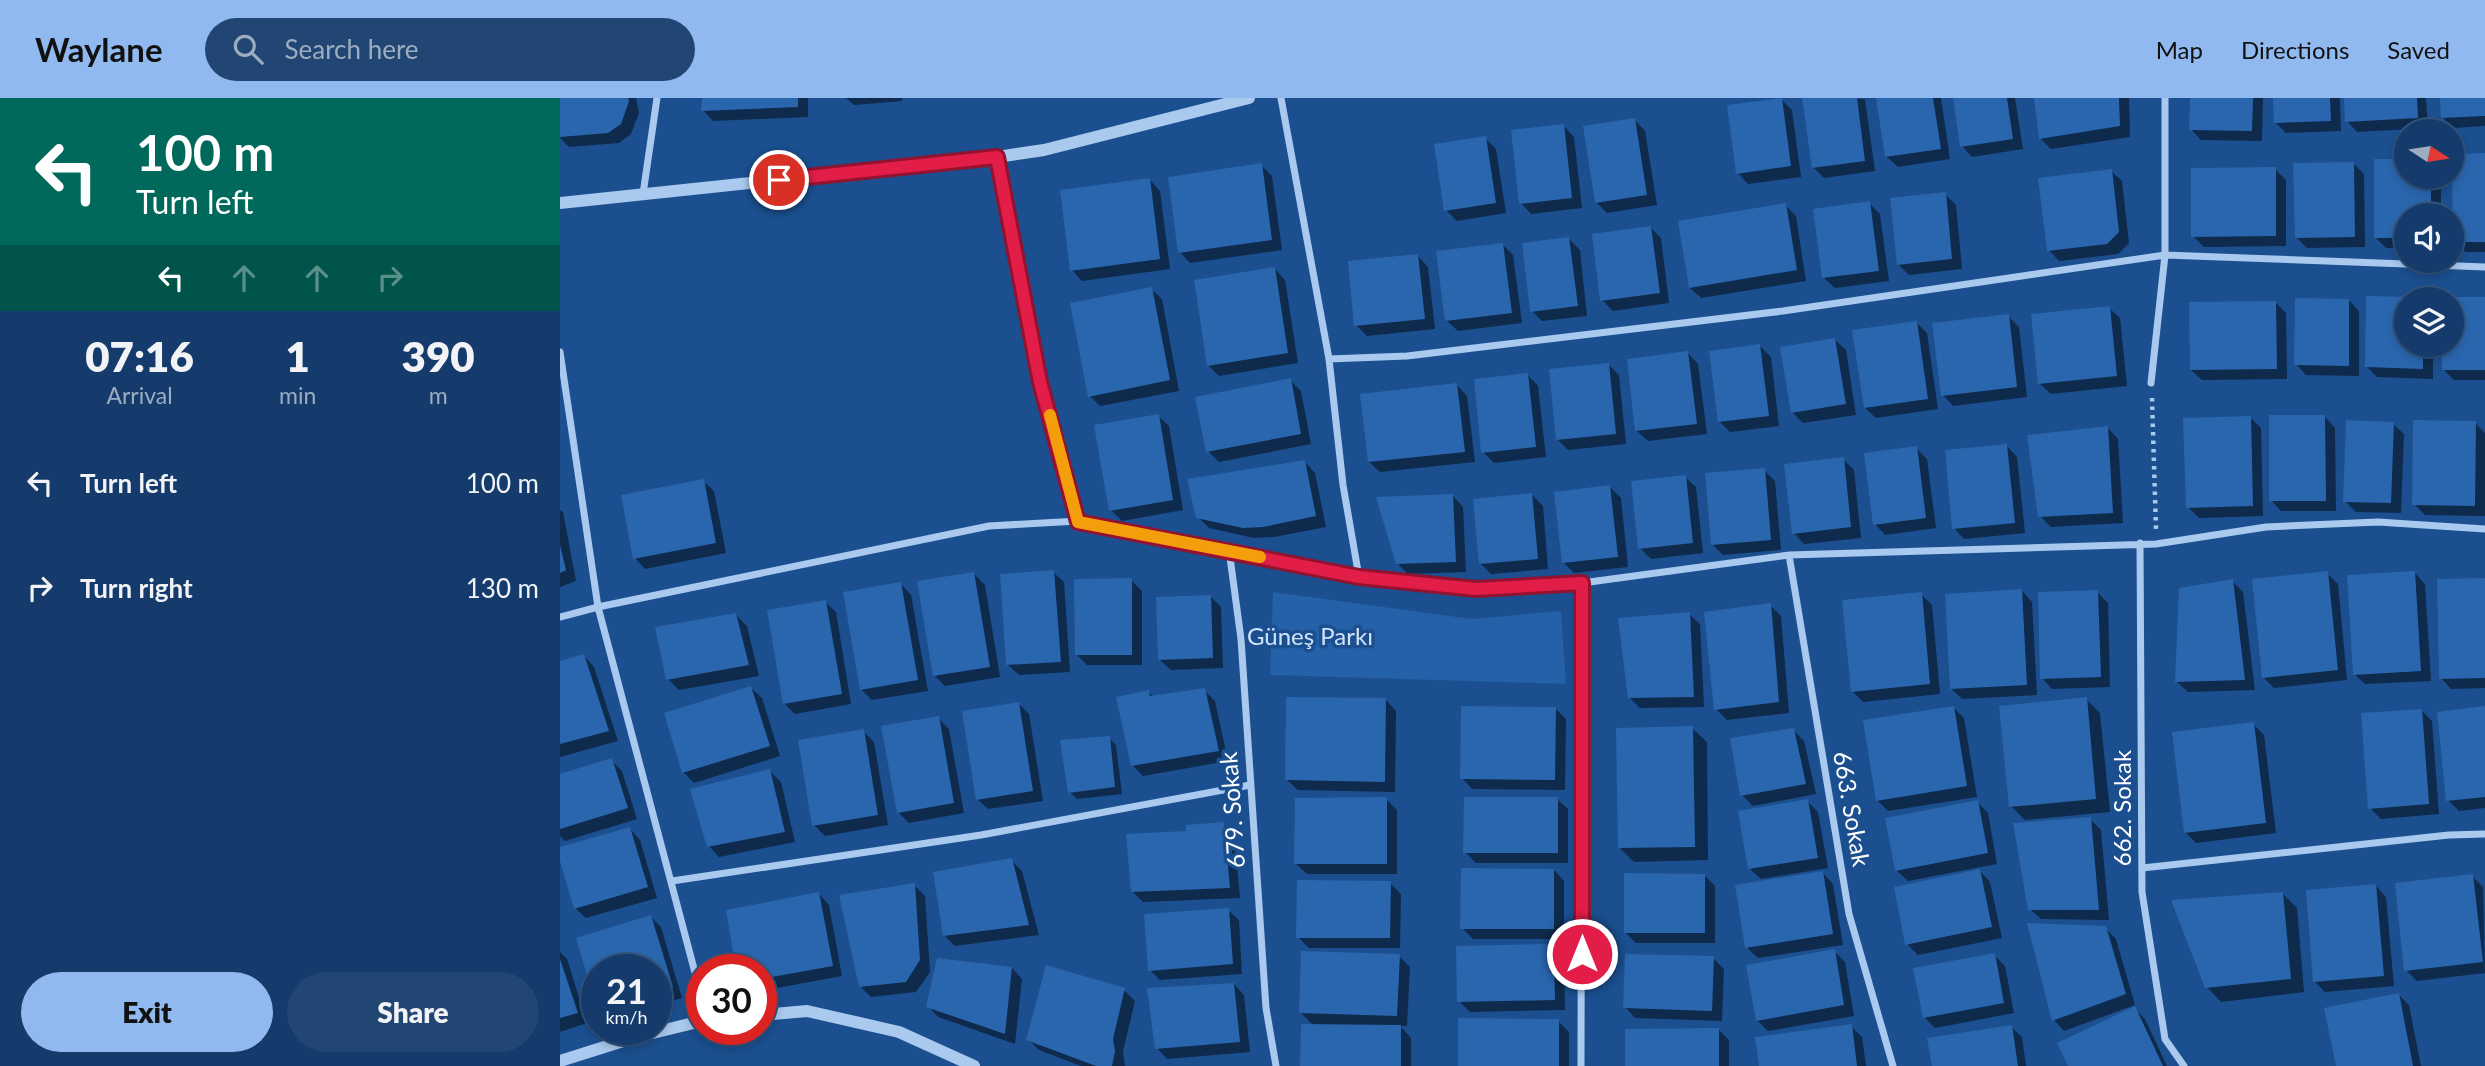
<!DOCTYPE html>
<meta charset="utf-8">
<style>
:root{--surface:#143b6b;--page:#214673;--text:#f1f3f6;--muted:#9dadc1;--line:#33557e;--accent:#90b9f0}
body{margin:0;font-family:Lato,sans-serif;background:var(--page);color:var(--text);height:100vh;display:flex;flex-direction:column;font-size:26px;white-space:nowrap}
*{box-sizing:border-box;margin:0}
p{font-size:23px;color:var(--muted)}
.icon{flex:none;width:38px;height:38px;fill:none;stroke:currentColor;stroke-width:2;stroke-linecap:round;stroke-linejoin:round}
.map{position:relative;flex:1;overflow:hidden}
.panel{display:flex;flex-direction:column;background:var(--surface);width:560px}
.panel>*{flex:none}
.banner{background:#00695c;color:#fff;overflow:hidden}
.needle{width:46px;rotate:102deg}
.fabs{position:absolute;left:1834px;top:21px;display:grid;gap:14px}
.fabs a{display:grid;place-items:center;width:70px;height:70px;border-radius:50%;background:var(--surface);box-shadow:0 4px 10px #0003,0 0 0 2px var(--line);font-size:35px}
.speed{position:absolute;left:21px;top:856px;display:flex;gap:14px;font-size:35px;font-weight:700;text-align:center}
.speed>*{display:grid;place-content:center;width:91px;height:91px;border-radius:50%;background:var(--surface);box-shadow:0 4px 10px #0003,0 0 0 2px var(--line);line-height:1}
.speed small{font-size:18px;font-weight:400}
.speed .limit{border:10px solid #d22;background:#fff;color:#111}
.pin{position:absolute;display:grid;place-items:center;width:60px;height:60px;color:#fff;margin:-30px;border:4px solid #fff;border-radius:50%;box-shadow:0 2px 7px #0007}
.me{position:absolute;width:77px;margin:-38px;rotate:0deg;stroke-linejoin:round;filter:drop-shadow(0 0 5px #0008)}
.turn{display:flex;align-items:center;gap:24px;height:147px;padding:0 21px;font-size:32px}
.turn .icon{width:91px;height:91px;stroke-width:2.5}
.turn b{display:block;font-size:49px;line-height:60px}
.lanes{display:flex;align-items:center;height:66px;padding:0 21px;background:#0003;justify-content:center;gap:35px;direction:ltr}
.lanes .off{opacity:.35}
.eta{display:flex;justify-content:space-evenly;align-items:center;height:119px;text-align:center}
.eta b{font-size:42px;font-weight:800;line-height:49px}
.cta{display:flex;gap:14px;margin-top:auto;padding:14px 21px}
.cta a{flex:1;height:80px;border-radius:42px;background:var(--accent);color:#111;font-size:28px;font-weight:800;line-height:80px;text-align:center}
.cta a+a{background:var(--page);color:var(--text)}
ul{padding:0;list-style:none}
li{display:flex;align-items:center;gap:21px;height:105px;padding:0 21px}
li div{flex:1}
li b{display:block;font-size:26px}
li em{font-style:normal}
header{display:flex;align-items:center;gap:42px;box-sizing:border-box;height:98px;padding:0 35px;background:var(--accent);color:#111}
header strong{font-size:33px}
nav{display:flex;gap:38px;margin-inline-start:auto;font-size:24px}
.search{width:490px;height:63px;background:var(--page);display:flex;align-items:center;gap:18px;box-sizing:border-box;padding:0 24px;border-radius:38px;color:var(--muted);font-size:26px}
main{display:flex;flex:1;min-height:0}
.map>svg:first-child{display:block}
.green{fill:#2461a8}
.shadow{fill:#0007}
.building{fill:#2a66ad}
.lines{fill:none;stroke-linecap:round;stroke-linejoin:round}
.path{stroke:#a9c9ee;stroke-width:4.5;stroke-dasharray:3.5 5;stroke-linecap:butt}
.minor{stroke:#a9c9ee;stroke-width:7}
.tertiary{stroke:#a9c9ee;stroke-width:12}
.route-casing{stroke:#92132f;stroke-width:18}
.route{stroke:#e11d48;stroke-width:12}
.slow{stroke:#f59e0b;stroke-width:12}
.labels{text-anchor:middle;stroke-width:7;stroke-linejoin:round;paint-order:stroke}
.park-label{font-size:24px;fill:#cfe3fa;stroke:#1b4f8f}
.street-label{font-size:24px;fill:#fff;stroke:#1b4f8f}
</style>
<header>
<strong>Waylane</strong>
<div class="search"><svg class="icon" aria-label="search" viewBox="0 0 24 24"><circle cx="10" cy="10" r="6"/><path d="M15 15l6 6"/></svg>Search here</div>
<nav><a>Map</a><a>Directions</a><a>Saved</a></nav>
</header>
<main>
<section class="panel">
<div class="banner">
<div class="turn"><svg class="icon" aria-label="left" viewBox="0 0 24 24"><path d="M17 20v-9H6M10 6l-5 5 5 5"/></svg><div><b>100 m</b>Turn left</div></div>
<div class="lanes"><svg class="icon" aria-label="left" viewBox="0 0 24 24"><path d="M17 20v-9H6M10 6l-5 5 5 5"/></svg><svg class="icon off" aria-label="ahead" viewBox="0 0 24 24"><path d="M12 20V5M6 11l6-6 6 6"/></svg><svg class="icon off" aria-label="ahead" viewBox="0 0 24 24"><path d="M12 20V5M6 11l6-6 6 6"/></svg><svg class="icon off" aria-label="right" viewBox="0 0 24 24"><path d="M7 20v-9h11M14 6l5 5-5 5"/></svg></div>
</div>
<div class="eta">
<div><b>07:16</b><p>Arrival</p></div>
<div><b>1</b><p>min</p></div>
<div><b>390</b><p>m</p></div>
</div>
<ul>
<li><svg class="icon" aria-label="left" viewBox="0 0 24 24"><path d="M17 20v-9H6M10 6l-5 5 5 5"/></svg><div><b>Turn left</b></div><em>100 m</em></li>
<li><svg class="icon" aria-label="right" viewBox="0 0 24 24"><path d="M7 20v-9h11M14 6l5 5-5 5"/></svg><div><b>Turn right</b></div><em>130 m</em></li>
</ul>
<div class="cta"><a>Exit</a><a>Share</a></div>
</section>
<div class="map">
<svg width="1925" height="968" viewBox="0 0 1925 968">
<rect width="100%" height="100%" fill="#1b4f8f"/>
<path class="green" d="M713 494 912 521 1001 513 1006 586 710 577Z"/>
<path class="shadow" d="M0 0H76L79 15 71 36 59 45 9 49 0 40Z
M144 0H248V19L153 23 143 12Z
M286 0H342V3L294 7Z
M1244 0 1305 1 1315 73 1264 80 1253 69Z
M1318 0H1381L1390 61 1338 69 1327 59Z
M1395 0H1455L1463 51 1412 59 1402 48Z
M1475 0H1569L1570 39 1491 51 1481 41Z
M1631 0H1703L1702 43 1641 42 1631 31Z
M1714 0H1780L1781 33 1726 35 1716 25Z
M1786 0H1866L1868 30 1797 34 1787 23Z
M1882 0H1925V28L1894 30 1883 20Z
M1221 1 1232 12 1241 79 1188 86 1178 75Z
M1075 22 1085 33 1097 107 1047 115 1036 104Z
M1004 28 1014 39 1022 110 971 116 961 105Z
M925 40 936 51 946 115 897 123 886 112Z
M1925 57V154H1906L1895 144Z
M1846 62V79H1881V117H1846V150H1826L1816 140V63Z
M1793 65 1804 76 1805 149 1747 150 1737 140Z
M701 67 712 78 722 152 630 165 620 154Z
M1715 71 1726 82V148L1644 149 1633 138Z
M1551 73 1562 83 1569 145 1558 156 1499 163 1489 152Z
M590 82 600 93 610 171 522 183 512 172Z
M1385 96 1396 107 1402 171 1349 177 1338 166Z
M1309 105 1320 116 1329 183 1275 190 1264 180Z
M1225 107 1236 118 1246 183 1141 200 1130 190Z
M1091 130 1101 140 1109 205 1053 213 1042 202Z
M1009 141 1020 152 1027 218 982 223 972 213Z
M943 147 953 157 962 225 898 233 887 223Z
M858 158 868 169 875 231 807 238 796 227Z
M715 171 725 182 738 265 659 278 648 267Z
M591 191 602 201 619 293 540 308 530 298Z
M1808 200 1864 201H1846V247H1873V281L1817 279 1807 269Z
M1883 200 1925 201V282H1894L1883 271V247H1892V201Z
M1789 202 1799 213V278L1746 277 1736 266Z
M1715 204 1726 215 1727 281 1642 282 1631 272Z
M1549 210 1560 220 1567 288 1491 296 1480 286Z
M1448 218 1459 229 1467 299 1393 308 1383 297Z
M1357 225 1367 235 1378 311 1316 320 1305 310Z
M1275 242 1286 252 1296 317 1243 325 1232 314Z
M1200 248 1211 259 1219 328 1170 334 1159 323Z
M1128 255 1138 266 1147 336 1088 343 1077 333Z
M1048 266 1059 277 1066 346 1008 352 998 342Z
M968 277 978 288 986 359 934 365 923 354Z
M730 282 741 293 751 346 659 364 648 353Z
M897 287 907 298 915 364 820 374 809 364Z
M598 318 609 328 623 412 562 423 551 412Z
M1690 319 1701 330 1703 418 1639 420 1628 409Z
M1765 319 1775 330 1776 413H1721L1711 402Z
M1915 325 1925 335V418L1865 417 1854 406Z
M1833 326 1844 336 1841 415 1796 414 1785 403Z
M1548 330 1558 341 1563 425 1491 429 1480 418Z
M1447 348 1457 359 1465 435 1404 441 1394 430Z
M1356 350 1367 361 1376 430 1325 437 1315 426Z
M1283 361 1294 372 1301 440 1244 446 1234 435Z
M745 364 755 375 766 429 714 439 694 440 649 430 638 419Z
M1204 372 1215 383 1221 452 1163 457 1152 446Z
M1125 379 1136 389 1143 455 1091 461 1080 450Z
M143 383 154 393 166 455 85 471 75 460Z
M1050 389 1061 400 1068 469 1014 475 1003 464Z
M972 397 983 408 988 471 931 476 920 465Z
M893 398 903 409 906 474 848 476 837 465Z
M0 412 3 414 16 483 0 489Z
M493 474 504 484 510 574 459 577 448 567Z
M1767 475 1778 486 1787 582 1714 590 1703 579Z
M1855 475 1865 486 1871 583 1805 586 1794 576Z
M414 476 425 487 440 579 385 588 375 578Z
M571 482 582 493V567H527L516 556Z
M1925 482V590L1891 591 1881 580Z
M1672 483 1683 494 1695 592 1628 594 1617 584Z
M341 486 351 497 368 593 312 602 301 591Z
M1462 493 1472 504 1477 597 1402 601 1391 590Z
M1537 494 1548 505 1550 589 1492 591 1482 580Z
M1361 496 1372 507 1380 596 1303 604 1292 593Z
M650 498 661 509 663 570 611 572 600 562Z
M265 504 276 514 291 606 235 616 224 605Z
M1210 507 1221 518 1229 615 1167 622 1156 611Z
M1129 516 1140 526 1144 609 1080 610 1070 600Z
M176 517 187 528 199 578 119 592 108 581Z
M24 558 34 569 58 643 0 659V565Z
M191 590 202 600 220 658 134 685 124 675 106 617Z
M644 592 655 603 668 663 583 678 572 667 589 594 593 599Z
M1526 601 1540 615 1550 714 1465 722 1451 708Z
M826 602 836 613 835 694 738 692 727 682Z
M459 606 469 616 483 703 428 711 417 701Z
M1393 609 1404 620 1417 699 1328 713 1317 702Z
M995 610 1006 621 1005 692 912 691 902 680Z
M1925 610V710L1899 713 1888 702Z
M1861 612 1872 623 1879 716 1821 721 1810 710Z
M378 620 389 631 404 715 349 725 338 714Z
M1693 626 1704 637 1716 735 1636 745 1625 734Z
M1132 630 1147 644 1148 762 1074 764 1060 750Z
M1233 632 1244 643 1256 696 1193 708 1182 697Z
M303 633 314 644 328 727 265 738 254 727Z
M549 640 556 647 562 696 517 701 510 694Z
M51 662 62 673 77 721 5 743 0 738V678Z
M210 673 221 684 235 744 159 759 149 748Z
M826 701 837 712V776H747L736 766Z
M997 701 1008 711V765H916L905 754Z
M1247 703 1258 714 1268 770 1201 781 1190 771Z
M1417 704 1428 715 1437 766 1348 783 1337 773Z
M1530 721 1541 732 1549 822 1481 821 1470 811Z
M663 726 674 736 680 800 583 804 573 794 627 734Z
M70 731 80 742 97 800 26 820 15 810 0 751Z
M451 762 462 773 479 837 395 848 384 837Z
M994 772 1004 783V841H913L902 830Z
M1420 773 1430 784 1442 840 1358 857 1347 846Z
M1263 775 1273 786 1283 847 1198 860 1187 850Z
M1144 777 1155 788V845H1076L1065 834Z
M1912 778 1923 789 1925 875 1857 883 1846 872Z
M830 785 841 796 840 850H749L738 839Z
M354 787 365 798 370 874 356 894 311 899 300 888Z
M1816 788 1826 799 1834 888 1765 894 1755 884Z
M259 796 269 807 282 878 201 893V872Z
M1723 796 1737 810 1744 894 1661 904 1647 889Z
M668 812 679 822 682 876 600 882 590 872Z
M91 819 101 829 122 900 96 908V872H37V904L18 841Z
M1469 827 1545 830 1556 841 1575 907 1504 933 1494 922Z
M993 848 1004 858 1005 912 910 914 899 903Z
M1274 853 1285 864 1294 918 1208 933 1197 922Z
M0 854 7 861 27 925 0 934Z
M1434 857 1445 868 1454 915 1375 930 1364 919Z
M839 858 850 869 847 928H840L851 940V968H742L754 928 740 914Z
M1153 860 1164 871 1162 923 1075 920 1065 909Z
M452 870 462 881 455 946 378 919 368 908Z
M674 886 684 897 690 954 607 961 597 950Z
M564 892 575 903 563 953 565 968H521L479 952 468 941Z
M1838 896 1849 907 1861 968H1778Z
M1574 910 1585 921 1607 968H1509Z
M998 923 1009 934V968H900Z
M1291 928 1302 939 1306 968H1200Z
M1451 929 1462 939 1466 968H1373Z
M1158 931 1169 942V968H1067Z"/>
<path class="building" d="M0 0H68L69 3 61 26 48 35 0 39Z
M142 0H238V9L141 13Z
M1222 0 1231 68 1176 76 1167 7Z
M1242 0H1297L1305 63 1252 70Z
M1316 0H1373L1381 51 1325 59Z
M1393 0H1447L1453 41 1400 49Z
M1474 0H1559L1560 28 1479 41Z
M1630 0H1693L1692 33 1629 32Z
M1713 0H1770L1771 23 1714 25Z
M1784 0H1857L1858 20 1785 24Z
M1880 0H1925V18L1881 20Z
M1075 20 1087 97 1035 105 1023 28Z
M1004 26 1012 100 959 106 951 32Z
M926 38 936 105 884 113 874 46Z
M1925 55V144H1893L1892 56Z
M1814 61H1846V79H1871V117H1846V140H1814Z
M1794 64 1795 139 1735 140 1733 65Z
M702 65 712 142 618 155 608 79Z
M1716 69V138L1631 139V70Z
M1552 71 1559 134 1547 146 1487 153 1478 80Z
M590 80 600 161 510 173 500 92Z
M1386 94 1392 161 1337 167 1330 100Z
M1310 103 1319 173 1262 180 1253 111Z
M1226 105 1237 172 1129 190 1118 123Z
M1091 128 1100 195 1040 203 1032 136Z
M1009 139 1018 208 970 214 962 145Z
M943 145 952 215 885 223 876 153Z
M858 156 865 221 794 228 788 163Z
M715 169 728 255 647 268 634 182Z
M592 189 610 282 528 299 510 205Z
M1806 198 1859 199V201H1846V247H1863V271L1805 269Z
M1881 199H1925V272H1882L1881 247H1892V201H1881Z
M1735 200 1789 201V268L1734 267Z
M1716 203 1717 271 1630 272 1629 204Z
M1550 208 1557 278 1478 286 1471 216Z
M1449 216 1457 289 1381 298 1372 225Z
M1357 223 1368 301 1304 310 1292 232Z
M1275 240 1286 306 1231 315 1220 249Z
M1200 246 1209 318 1158 324 1149 253Z
M1128 253 1137 326 1075 333 1067 261Z
M1049 265 1056 336 996 342 989 271Z
M968 275 976 349 921 355 914 281Z
M731 280 741 336 646 354 635 299Z
M897 285 905 354 808 364 800 296Z
M599 316 613 402 549 413 534 327Z
M1709 317H1765L1766 403H1709Z
M1691 318 1693 408 1626 410 1623 320Z
M1786 322 1834 324 1831 405 1783 404Z
M1853 322 1916 323 1915 408 1852 407Z
M1548 328 1553 415 1478 419 1467 337Z
M1447 346 1455 425 1392 431 1385 352Z
M1357 348 1366 420 1313 427 1304 355Z
M1284 359 1291 429 1232 436 1224 366Z
M745 362 756 418 703 429 683 430 636 420 627 381Z
M1205 370 1211 442 1151 447 1145 375Z
M1126 377 1133 445 1078 451 1071 383Z
M144 381 156 445 73 461 61 397Z
M1050 387 1058 459 1002 465 994 394Z
M972 395 978 461 919 466 913 401Z
M893 396 896 464 836 466 816 399Z
M0 447 6 472 0 475Z
M494 472 501 564 446 567 440 476Z
M1768 473 1778 572 1702 580 1692 481Z
M1855 473 1861 573 1793 577 1787 477Z
M414 474 430 569 373 578 357 483Z
M572 480V557H515L514 481Z
M1925 480V580L1879 581 1877 481Z
M1673 481 1685 582 1615 584 1619 490Z
M341 484 358 582 300 592 283 494Z
M1462 491 1467 587 1390 591 1385 496Z
M1538 492 1541 579 1480 581 1478 494Z
M1362 494 1370 586 1291 594 1282 502Z
M651 497 653 560 598 562 596 499Z
M266 502 282 596 223 606 207 512Z
M1211 505 1219 604 1154 612 1144 514Z
M1130 514 1134 599 1068 600 1058 520Z
M176 515 189 567 106 582 95 529Z
M24 556 49 633 0 646V563Z
M191 588 210 648 122 675 104 615Z
M645 590 659 653 571 668 556 599 589 592 590 598Z
M726 599 826 600 825 684 725 682Z
M1527 599 1536 701 1449 709 1439 608Z
M459 604 473 693 416 702 402 613Z
M901 608 996 609 995 682 900 681Z
M1394 608 1407 688 1316 703 1303 622Z
M1925 608V699L1886 703 1877 614Z
M1862 611 1869 706 1808 711 1801 615Z
M379 618 394 705 337 715 321 628Z
M1694 624 1706 725 1624 735 1612 634Z
M1133 628 1135 749 1058 750 1056 630Z
M1234 630 1246 686 1180 698 1170 640Z
M304 631 318 717 252 728 238 642Z
M550 638 555 689 508 695 500 642Z
M52 660 68 710 0 731V676Z
M210 671 225 734 147 749 130 691Z
M827 699V766H734L735 700Z
M904 699H998V755H903Z
M1248 701 1258 760 1188 771 1178 713Z
M1418 702 1428 755 1335 773 1325 720Z
M1531 719 1539 812H1468L1453 725Z
M664 724 670 790 571 794 566 736 626 733V727Z
M70 729 88 789 14 811 0 763V749Z
M452 760 469 827 383 838 373 774Z
M901 770 994 771V831H900Z
M1420 771 1432 829 1345 847 1334 789Z
M1263 773 1273 836 1185 850 1175 787Z
M1064 775 1145 776V835H1064Z
M1913 776 1923 864 1844 873 1835 785Z
M737 782 831 783 830 840H736Z
M355 785 360 862 346 884 299 889 279 797Z
M1816 786 1824 878 1753 884 1746 792Z
M259 794 273 868 201 881V872H176L166 812Z
M1723 794 1731 881 1645 890 1611 802Z
M669 810 673 866 588 873 584 816Z
M91 817 113 889 96 894V872H37L36 908 16 840Z
M1467 825 1546 828 1566 896 1492 923Z
M994 846 995 902 897 904 896 848Z
M1275 851 1284 907 1196 923 1186 867Z
M741 853 840 856 837 918 739 915Z
M1435 855 1444 905 1363 920 1353 870Z
M1065 856 1154 858 1152 913 1063 910Z
M377 860 452 869 445 936 366 909Z
M0 861 18 915 0 920Z
M486 867 565 890 553 941 555 953 552 968H536L466 942Z
M674 885 680 944 595 951 587 890Z
M1839 895 1853 968H1776L1764 910Z
M1575 908 1603 968H1508L1497 945Z
M898 920 999 921V968H898Z
M741 926 841 927V968H740Z
M1292 926 1297 968H1199L1195 939Z
M1452 927 1458 968H1372L1367 940Z
M1159 930V968H1065V931Z"/>
<g class="lines">
<path class="path" d="M1592 300 1596 432"/>
<path class="minor" d="M721 0 769 261 783 387 799 479
M437 59 480 283 518 423
M83 96 97 0
M0 254 38 509 142 901
M769 261 847 258 1223 213 1605 157 1925 169
M1591 285 1605 157V0
M1580 445 1582 794 1605 941 1624 968
M669 452 681 541 706 910 716 968
M1229 457 1289 816 1333 968
M0 519 38 509 429 428 518 423 799 479 916 491 1022 485 1229 457 1596 446 1706 429 1818 424 1925 431
M1582 770 1889 737 1925 736
M112 783 421 737 690 687
M1021 968 1022 485"/>
<path class="tertiary" d="M0 105 437 59 484 52 689 0
M201 917 247 913 339 934 414 968
M0 963 76 939 142 923"/>
</g>
<g class="lines">
<defs>
<path id="route" d="M219 82 437 59 480 284 518 424 799 479 916 491 1022 485V856"/>
</defs>
<use href="#route" class="route-casing"/>
<use href="#route" class="route"/>
<path class="slow" d="M490 317 518 424 700 459"/>
</g>
<g class="labels">
<g class="park-label">
<text x="750" y="547">Güneş Parkı</text>
</g>
<g class="street-label">
<text transform="translate(1563 710) rotate(-90)" y="8">662. Sokak</text>
<text transform="translate(1291 711) rotate(80)" y="8">663. Sokak</text>
<text transform="translate(673 712) rotate(-94)" y="8">679. Sokak</text>
</g>
</g>
</svg>
<div class="fabs">
<a><svg class="needle" viewBox="-14 -14 28 28"><path d="M0-13l5 13h-10z" fill="#e53935"/><path d="M0 13l5-13h-10z" fill="#9dadc1"/></svg></a>
<a><svg class="icon" aria-label="sound" viewBox="0 0 24 24"><path d="M4 9h4l5-4v14l-5-4H4zM17 9q2 3 0 6"/></svg></a>
<a><svg class="icon" aria-label="layers" viewBox="0 0 24 24"><path d="M12 4l9 5-9 5-9-5zM3 14l9 5 9-5"/></svg></a>
</div>
<div class="speed"><div>21<small>km/h</small></div><div class="limit">30</div></div>
<div class="pin" style="left:219px;top:82px;background:#d93025"><svg class="icon" aria-label="arrive" viewBox="0 0 24 24"><path d="M6 21V4h12l-3 4 3 4H6"/></svg></div>
<svg class="me" style="left:1022px;top:856px" viewBox="-20 -20 40 40"><circle r="17" fill="#e11d48" stroke="#fff" stroke-width="3"/><path d="M0-11L8 9 0 5-8 9z" fill="#fff"/></svg>
</div>
</main>
